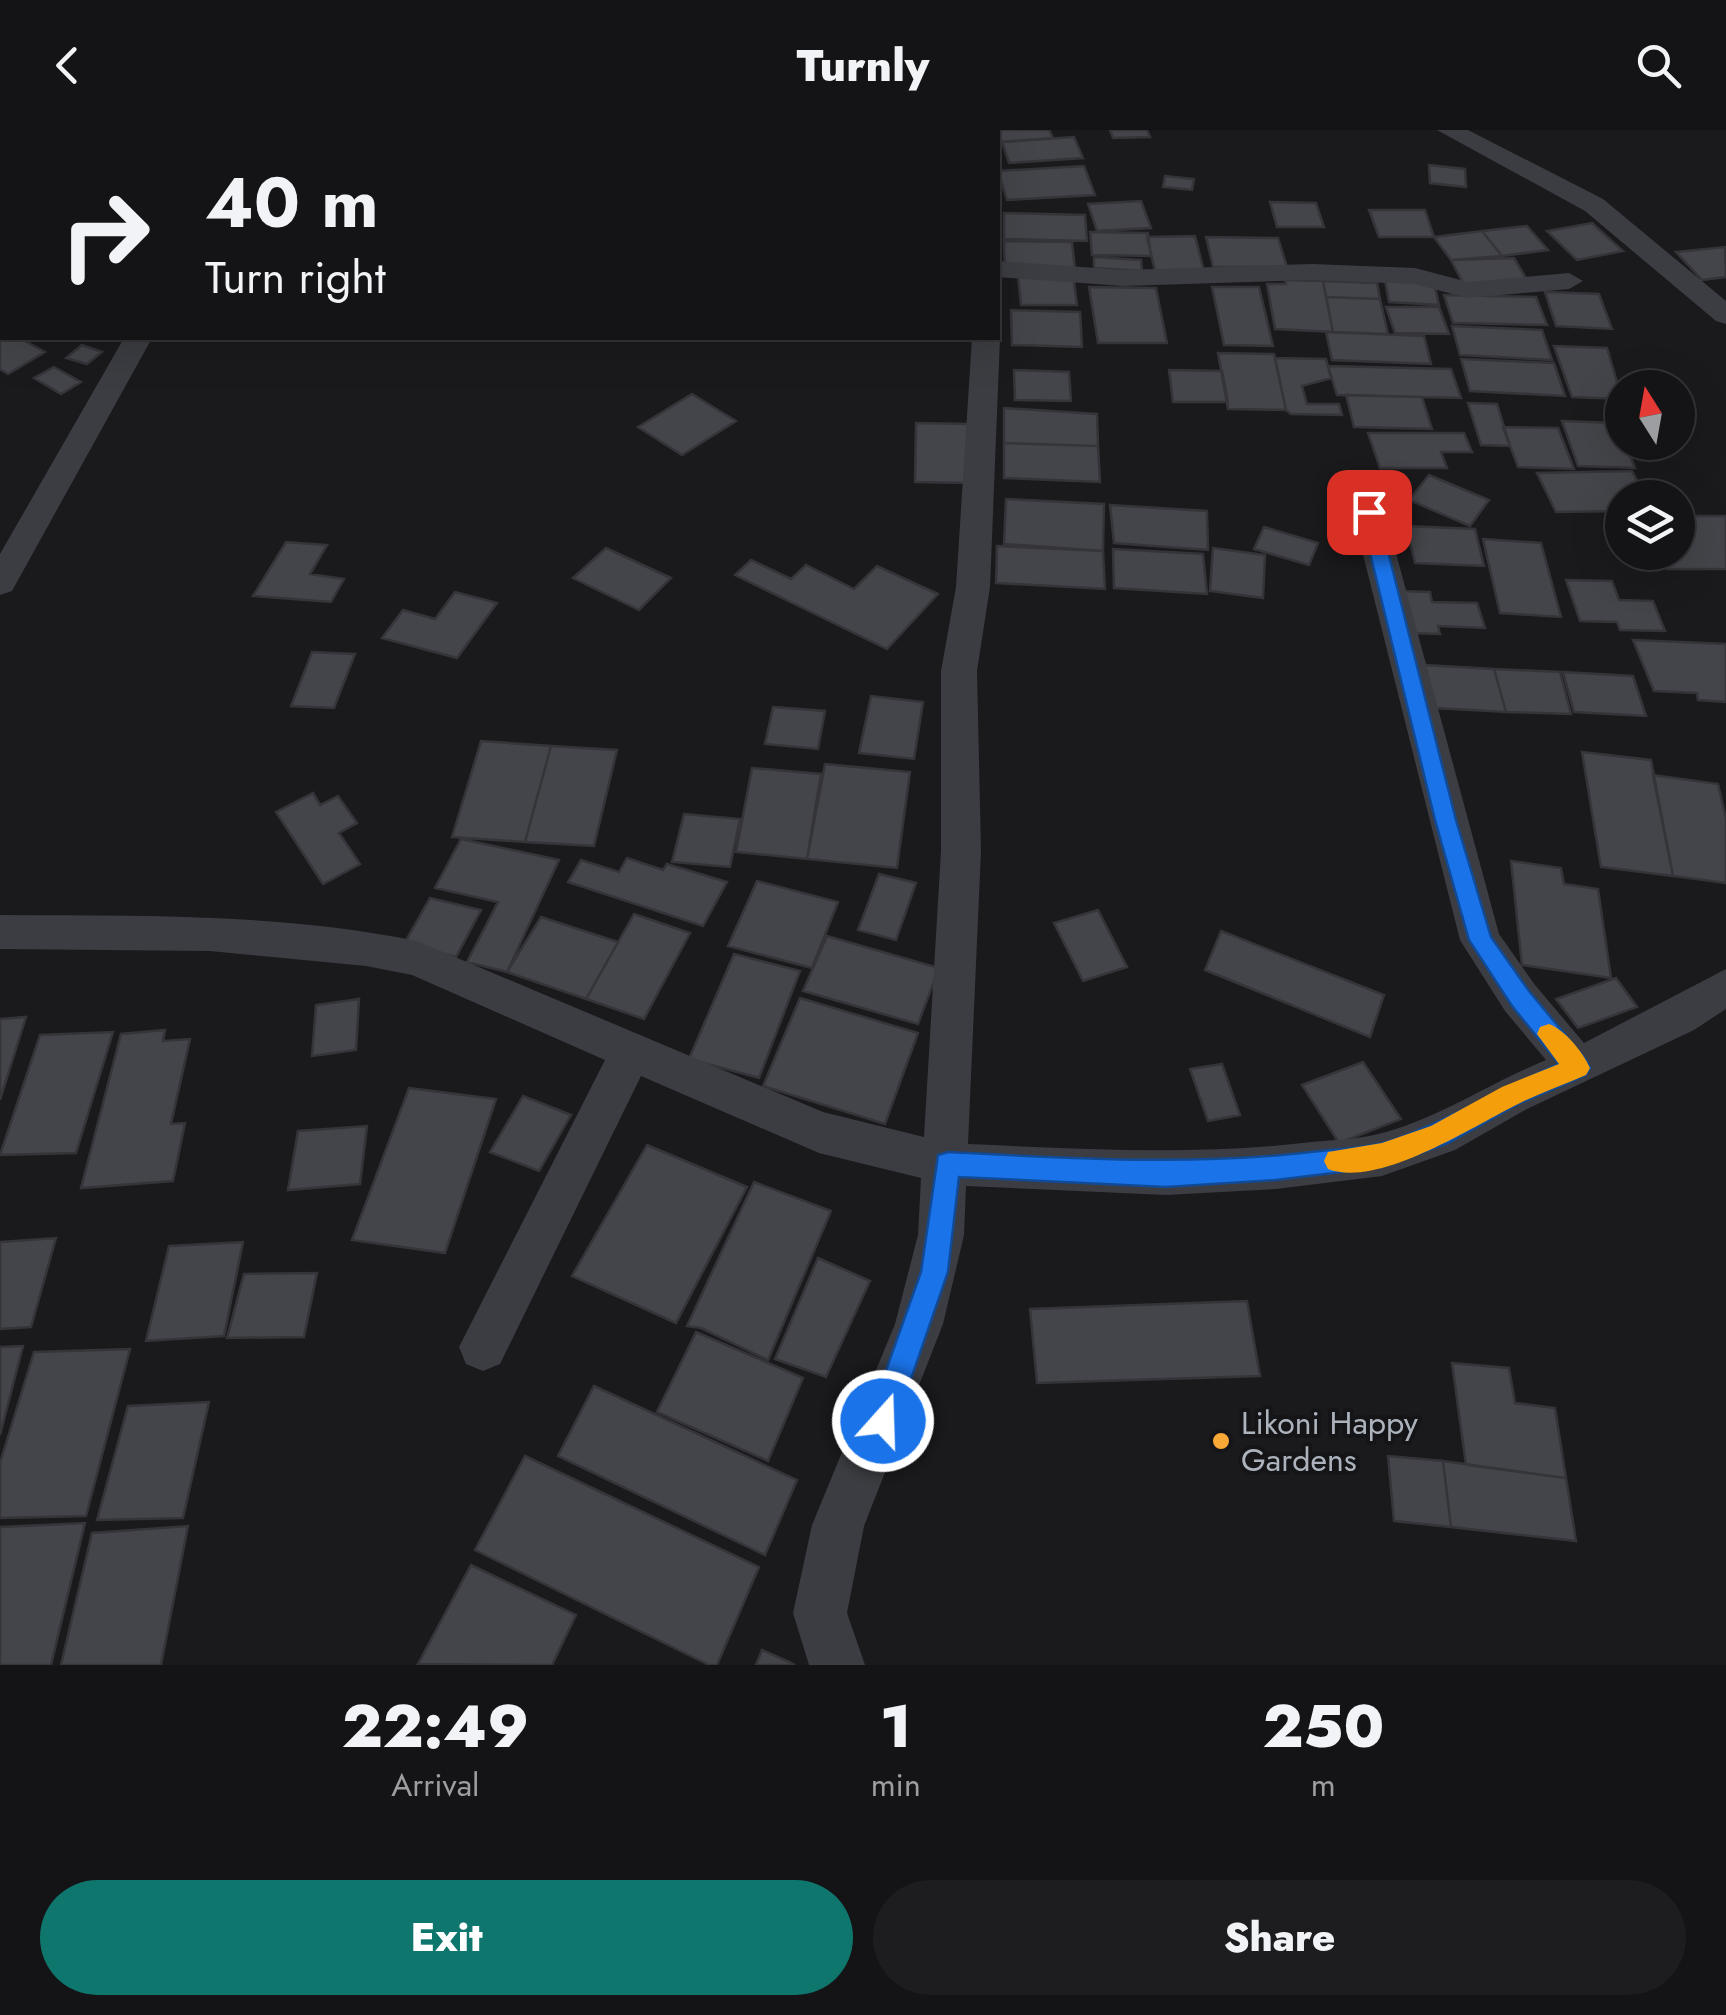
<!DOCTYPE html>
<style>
:root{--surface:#141416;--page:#1d1d1f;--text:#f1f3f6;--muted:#9d9ea1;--line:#333335;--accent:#0f766e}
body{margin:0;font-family:Jost,sans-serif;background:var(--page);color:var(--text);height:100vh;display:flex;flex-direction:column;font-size:38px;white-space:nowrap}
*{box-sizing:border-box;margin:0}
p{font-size:32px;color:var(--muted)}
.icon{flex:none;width:55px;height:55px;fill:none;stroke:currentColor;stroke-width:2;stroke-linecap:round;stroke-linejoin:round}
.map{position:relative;height:1535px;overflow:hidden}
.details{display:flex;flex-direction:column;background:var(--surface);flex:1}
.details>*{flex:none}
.top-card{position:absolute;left:0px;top:0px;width:1000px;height:210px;box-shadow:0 10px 40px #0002,0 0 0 2px var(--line);background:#141416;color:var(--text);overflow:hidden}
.needle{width:65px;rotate:349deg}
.fabs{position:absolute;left:1605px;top:240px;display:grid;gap:20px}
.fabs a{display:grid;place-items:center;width:90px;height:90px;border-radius:50%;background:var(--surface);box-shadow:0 10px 40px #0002,0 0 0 2px var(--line);font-size:50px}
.pin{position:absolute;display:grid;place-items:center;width:85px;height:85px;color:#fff;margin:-42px;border-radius:20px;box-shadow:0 5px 15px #0006}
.me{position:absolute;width:110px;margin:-55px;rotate:20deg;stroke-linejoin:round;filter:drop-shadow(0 0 8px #0008)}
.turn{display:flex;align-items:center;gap:35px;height:210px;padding:0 40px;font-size:45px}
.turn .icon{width:130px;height:130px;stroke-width:2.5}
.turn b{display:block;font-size:70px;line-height:85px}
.eta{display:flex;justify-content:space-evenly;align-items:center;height:170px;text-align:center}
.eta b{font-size:60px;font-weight:800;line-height:70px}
.action{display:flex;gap:20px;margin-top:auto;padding:20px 40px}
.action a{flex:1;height:115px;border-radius:60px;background:var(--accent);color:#fff;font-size:40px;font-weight:800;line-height:115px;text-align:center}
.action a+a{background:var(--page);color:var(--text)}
header{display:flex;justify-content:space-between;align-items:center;height:130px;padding:0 40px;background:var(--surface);font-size:45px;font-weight:800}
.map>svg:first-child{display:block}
.building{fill:#44454a;stroke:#343439;stroke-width:2.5}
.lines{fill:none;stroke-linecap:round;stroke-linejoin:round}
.minor{fill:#3b3d42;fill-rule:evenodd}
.route{fill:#1a73e8;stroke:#114b97;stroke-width:2.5}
.slow{fill:#f59e0b}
.poi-dot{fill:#f8a837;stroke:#151518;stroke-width:4}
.labels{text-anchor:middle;stroke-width:8;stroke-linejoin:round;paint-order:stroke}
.near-poi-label{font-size:32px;fill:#acb3bc;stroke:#151518;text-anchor:start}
</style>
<header><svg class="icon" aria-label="back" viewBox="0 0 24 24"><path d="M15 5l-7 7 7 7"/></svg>Turnly<svg class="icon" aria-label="search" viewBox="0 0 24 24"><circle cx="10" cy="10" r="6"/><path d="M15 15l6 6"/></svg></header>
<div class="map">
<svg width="1726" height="1535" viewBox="0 0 1726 1535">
<rect width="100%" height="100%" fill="#1a1a1d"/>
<path class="building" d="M976 0H1049L1053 8 998 12V2Z
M1110 0H1147L1150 7 1113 8Z
M1074 7 1083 28 1009 33 1002 12Z
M1429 35 1465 39 1466 57 1430 53Z
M1084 36 1095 65 1007 70 998 41Z
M1165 46 1194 49 1192 60 1163 57Z
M1141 71 1151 98 1097 101 1088 74Z
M1270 72 1316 73 1324 97H1277Z
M1369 80H1425L1434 107H1379Z
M1004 83 1085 85 1087 111 1004 109Z
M1592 93 1623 121 1577 130 1547 101Z
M1527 96 1548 120 1502 126 1482 101Z
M1482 101 1502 126 1451 130 1434 107Z
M1090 102 1148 103 1151 126 1092 125Z
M1195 106 1205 145H1156L1147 107Z
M1206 107 1278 108 1287 137H1213Z
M1004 111 1072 112 1075 139H1005Z
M1725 117 1726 147 1702 150 1676 122Z
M1094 127 1141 130 1142 141 1094 138Z
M1514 128 1530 155 1465 157 1451 130Z
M1073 145 1077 175H1021L1018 146Z
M1285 150 1323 151 1333 202 1275 199 1267 154H1286Z
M1385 150 1434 153 1439 175 1389 172Z
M1323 151 1377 153 1380 169 1326 167Z
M1089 157 1156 158 1167 213H1098Z
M1212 157H1259L1273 216 1224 215Z
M1545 162 1599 164 1612 199 1556 196Z
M1444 165 1536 167 1547 195 1453 193Z
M1326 167 1380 169 1388 204 1333 202Z
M1386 177H1439L1449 204 1395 203Z
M1011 180 1080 182 1082 217 1012 215Z
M1452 196 1542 200 1552 230 1460 225Z
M0 197 2 208H19L45 222 8 244 0 239Z
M1326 202 1424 206 1431 234 1332 230Z
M82 215 102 222 87 234 66 228Z
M1554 216 1607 218 1622 269 1572 267Z
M1218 223 1274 224 1286 280 1228 279Z
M1275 228 1326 229 1331 248 1302 256 1307 274H1339L1342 285 1291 284 1286 280Z
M1461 229 1554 233 1565 266 1470 261Z
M1328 236 1451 239 1461 268 1337 265Z
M54 237 81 252 61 264 34 248Z
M1014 240 1069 242 1071 271 1015 270Z
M1169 240 1222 241 1228 272H1173Z
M692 264 736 291 682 325 638 297Z
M1346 265 1422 267 1432 299 1354 297Z
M1468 273 1497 274 1510 316 1481 315Z
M1004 278 1097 284 1098 316 1004 313Z
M1562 291 1617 293 1635 338 1578 336Z
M916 293 971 294 972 353 915 352Z
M1503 297 1558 298 1574 339 1518 337Z
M1368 303H1464L1472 322H1441L1447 338H1380Z
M1004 313 1098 316 1100 352 1004 348Z
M1632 341 1646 368H1622V381L1556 382 1537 343Z
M1429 345 1489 370 1470 396 1409 370Z
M1006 369 1104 374 1103 421 1004 414Z
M1110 375 1207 381 1208 420 1114 413Z
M1678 386H1726V439H1667L1659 422H1678Z
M1406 396 1475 399 1484 436 1415 433Z
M1264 397 1318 413 1309 435 1254 419Z
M1483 409 1541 413 1561 487 1500 483Z
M286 412 327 415 310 444 344 449 331 472 253 466Z
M997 416 1103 421 1105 459 996 453Z
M606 418 671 448 639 480 573 448Z
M1213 418 1265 425 1263 468 1210 461Z
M1113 419 1203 424 1207 464 1114 458Z
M751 430 791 449 806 435 854 459 877 436 938 464 887 519 735 445Z
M1566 450 1612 451 1619 470 1653 471 1665 501 1620 500 1617 492 1580 491Z
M1397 461 1430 462 1432 472 1477 473 1485 498 1438 496 1440 504 1407 503Z
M455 462 497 473 457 528 382 508 403 480 435 489Z
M1633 510 1726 514V572L1698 570 1697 563 1654 561Z
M312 522 355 524 334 578 291 576Z
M1425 535 1494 539 1506 582 1435 578Z
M1494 539 1560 542 1571 584 1506 582Z
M1563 542 1633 546 1646 586 1574 582Z
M871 566 923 572 914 629 859 623Z
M773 577 825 581 818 619 765 614Z
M481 611 551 616 525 712 452 707Z
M551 616 617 620 594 716 525 712Z
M1582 622 1651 630 1673 746 1601 737Z
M825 634 910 642 897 738 807 729Z
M752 638 821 644 807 729 736 722Z
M1653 645 1718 654 1726 689V753L1673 746Z
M313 663 320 675 338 666 357 693 339 703 360 734 323 754 276 682Z
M684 684 740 689 730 737 672 732Z
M461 709 559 730 507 842 467 832 498 772 435 758Z
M627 728 663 740 667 734 727 752 703 796 568 752 581 730 619 742Z
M1511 731 1561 738 1564 754 1598 759 1611 848 1522 835Z
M879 744 916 753 896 810 858 800Z
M757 751 838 772 812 838 728 816Z
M430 768 481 780 456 827 404 814Z
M1098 780 1127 837 1083 851 1054 793Z
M634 784 690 803 644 889 586 869Z
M541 787 618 812 586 869 507 842Z
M1221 801 1384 865 1370 907 1205 840Z
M827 806 939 838 918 894 803 861Z
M734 824 800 841 759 948 689 929Z
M1616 848 1637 877 1578 898 1556 869Z
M800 868 918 903 885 994 763 956Z
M359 869 356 920 312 926 316 875Z
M26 887 0 970V889Z
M165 900 163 911 190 909 171 994 185 993 173 1051 81 1058 121 904Z
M113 902 76 1023 0 1025 40 905Z
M1363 932 1401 989 1339 1013 1302 955Z
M1222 934 1240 985 1208 991 1190 939Z
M409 958 496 969 445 1123 352 1110Z
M523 966 571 985 539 1041 490 1022Z
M367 996 360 1054 288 1060 298 1001Z
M647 1015 747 1057 676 1193 572 1146Z
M754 1052 831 1081 768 1230 701 1198 687 1196Z
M56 1108 31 1197 0 1199V1112Z
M243 1112 224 1206 146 1211 169 1116Z
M818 1128 870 1151 826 1247 775 1229Z
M317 1143 304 1207 227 1208 244 1144Z
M1247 1171 1260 1246 1037 1253 1030 1179Z
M696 1202 803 1248 768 1331 657 1282Z
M23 1216 0 1305V1217Z
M130 1219 86 1386 0 1388V1333L34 1222Z
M1452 1233 1509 1238 1515 1273 1555 1278 1566 1348 1466 1335Z
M594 1256 797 1350 765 1425 558 1326Z
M209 1272 183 1388 97 1390 128 1276Z
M525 1326 759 1437 717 1535H709L475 1420Z
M1388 1326 1443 1331 1451 1397 1394 1391Z
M1443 1331 1566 1348 1576 1411 1451 1397Z
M85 1393 51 1535H0V1397Z
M188 1396 161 1535H61L92 1403Z
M471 1435 576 1485 552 1535 418 1534Z
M762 1520 789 1532 795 1535H756Z"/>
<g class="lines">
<path class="minor" d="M960 0H984V2H960Z
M1437 0H1468L1603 69 1726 171V194L1716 191 1585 81Z
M0 47H2V63H0Z
M998 131 1123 140 1312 134 1415 138 1468 152 1569 143 1583 151 1569 159 1468 168 1414 154 1312 150 1123 156 998 147Z
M998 204 1000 208 990 457 977 541 981 721 968 1014C1083 1019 1196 1026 1311 1012 1335 1010 1363 1009 1386 1002 1442 986 1492 952 1546 930L1505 881 1460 810 1345 353 1350 346 1361 343 1372 346 1377 353 1499 804 1535 855 1584 913 1726 839V879L1694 900 1527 979 1455 1020 1382 1046 1276 1059 1166 1065 966 1056 964 1105 943 1194 864 1396 847 1483 865 1535H809L793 1483 812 1395 895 1194 918 1105 921 1048 819 1023 641 946 500 1234 483 1241 466 1234 459 1217 605 930 412 845 366 836 210 821 0 819V785C140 786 279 783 417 811L823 982 924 1007 941 721V541L956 457 972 208H998Z
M124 208H152L12 461 0 465V424Z"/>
</g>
<path class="route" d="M1369 376 1378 382 1456 690 1491 807 1529 861 1586 930 1590 938 1586 945 1520 973 1448 1013 1382 1037 1276 1050 1166 1057 959 1047 948 1142 893 1301 883 1305 873 1301 868 1291 921 1142 938 1025 948 1022C1069 1028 1190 1036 1311 1022 1336 1019 1363 1019 1387 1012 1447 992 1501 958 1559 934L1512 876 1469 810 1435 690 1360 382Z"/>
<path class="slow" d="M1549 894C1565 900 1583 922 1590 938L1586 945C1565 954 1543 962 1522 972 1476 994 1379 1059 1328 1039L1324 1031 1328 1022 1382 1013 1431 996 1502 957 1559 934 1537 904 1540 897Z"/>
<circle class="poi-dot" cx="1221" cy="1311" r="10"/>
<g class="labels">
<g class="near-poi-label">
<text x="1241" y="1304">Likoni Happy<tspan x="1241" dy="37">Gardens</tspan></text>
</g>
</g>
</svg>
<div class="fabs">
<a><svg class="needle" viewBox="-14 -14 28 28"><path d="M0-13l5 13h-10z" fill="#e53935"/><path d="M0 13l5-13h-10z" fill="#9d9ea1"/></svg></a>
<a><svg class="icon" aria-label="layers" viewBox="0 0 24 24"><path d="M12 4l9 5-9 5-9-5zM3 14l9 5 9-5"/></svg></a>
</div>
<div class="pin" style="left:1369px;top:382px;background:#d93025"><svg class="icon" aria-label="arrive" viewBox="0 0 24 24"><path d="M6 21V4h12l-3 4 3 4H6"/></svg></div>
<svg class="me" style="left:883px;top:1291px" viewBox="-20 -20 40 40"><circle r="17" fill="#1a73e8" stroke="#fff" stroke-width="3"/><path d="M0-11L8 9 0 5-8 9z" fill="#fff"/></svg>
<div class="top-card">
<div class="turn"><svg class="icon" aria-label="right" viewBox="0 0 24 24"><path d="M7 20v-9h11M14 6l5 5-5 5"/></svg><div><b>40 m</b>Turn right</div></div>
</div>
</div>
<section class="details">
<div class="eta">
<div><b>22:49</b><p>Arrival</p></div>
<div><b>1</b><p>min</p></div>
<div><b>250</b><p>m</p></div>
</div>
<div class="action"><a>Exit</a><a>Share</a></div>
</section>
